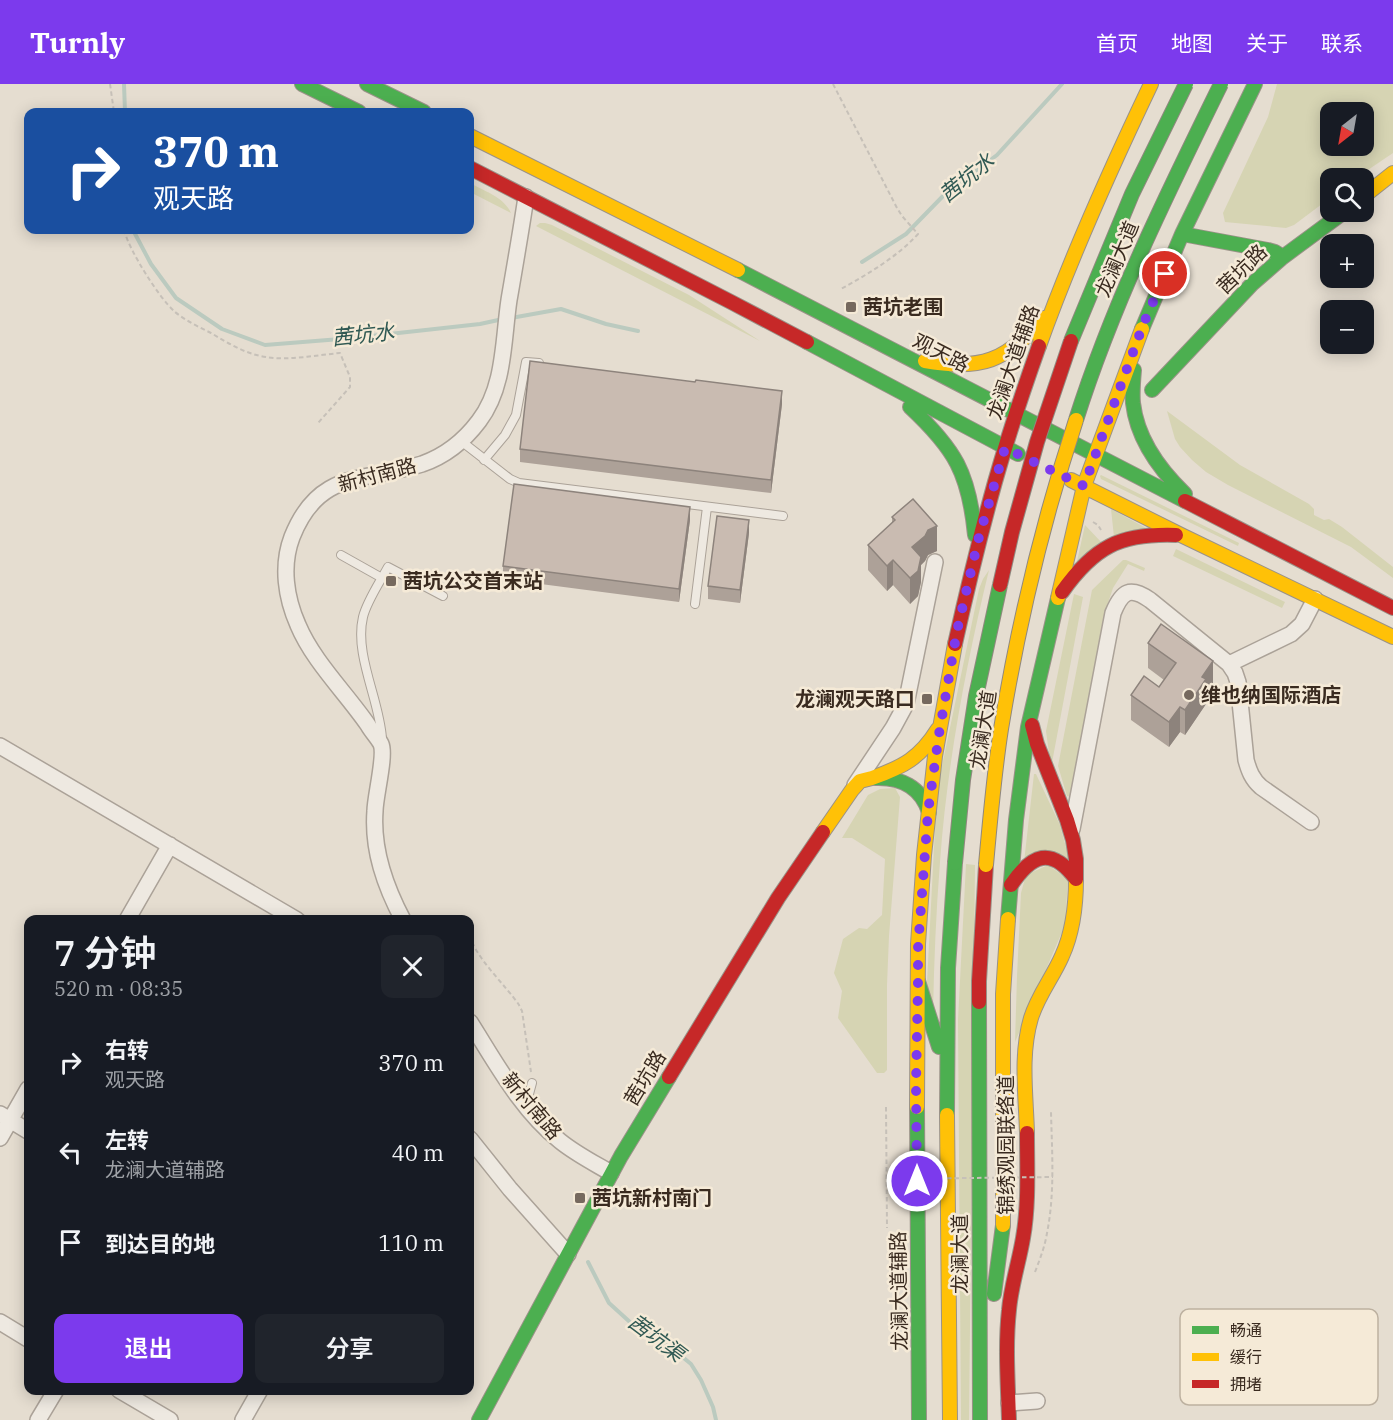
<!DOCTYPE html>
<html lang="zh">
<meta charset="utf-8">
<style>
:root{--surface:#171b24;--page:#20242c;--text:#f1f3f6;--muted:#9ea1a6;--accent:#7c3aed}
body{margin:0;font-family:"IBM Plex Serif","Noto Sans SC",serif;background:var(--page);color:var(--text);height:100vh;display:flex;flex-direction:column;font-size:22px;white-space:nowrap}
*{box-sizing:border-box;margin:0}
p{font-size:20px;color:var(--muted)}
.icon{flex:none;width:33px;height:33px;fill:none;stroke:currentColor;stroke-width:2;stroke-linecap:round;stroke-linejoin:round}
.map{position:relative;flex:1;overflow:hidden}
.side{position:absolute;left:24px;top:831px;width:450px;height:480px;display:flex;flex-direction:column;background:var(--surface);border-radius:12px;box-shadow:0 3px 15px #0003}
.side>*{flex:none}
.top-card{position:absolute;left:24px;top:24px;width:450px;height:126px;border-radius:12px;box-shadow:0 3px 15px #0003;background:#1a4fa0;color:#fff;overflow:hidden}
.needle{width:39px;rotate:211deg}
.fabs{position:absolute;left:1320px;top:18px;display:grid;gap:12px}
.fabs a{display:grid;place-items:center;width:54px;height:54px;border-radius:12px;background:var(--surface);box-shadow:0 3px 15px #0003;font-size:30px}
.pin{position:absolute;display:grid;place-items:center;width:51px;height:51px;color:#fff;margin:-26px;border:3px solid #fff;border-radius:50%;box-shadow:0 2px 6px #0007}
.me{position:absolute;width:66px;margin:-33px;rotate:0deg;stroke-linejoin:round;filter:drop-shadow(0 0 4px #0008)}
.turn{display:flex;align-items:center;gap:21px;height:126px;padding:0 30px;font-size:27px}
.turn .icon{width:78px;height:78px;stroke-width:2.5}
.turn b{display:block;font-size:42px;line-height:51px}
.round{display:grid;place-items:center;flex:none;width:63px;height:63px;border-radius:12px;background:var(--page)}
.head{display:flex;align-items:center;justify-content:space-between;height:102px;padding:0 30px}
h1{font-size:36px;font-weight:600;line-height:45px}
.primary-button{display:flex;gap:12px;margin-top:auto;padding:12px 30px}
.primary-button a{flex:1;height:69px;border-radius:12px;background:var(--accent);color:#fff;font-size:24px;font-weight:600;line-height:69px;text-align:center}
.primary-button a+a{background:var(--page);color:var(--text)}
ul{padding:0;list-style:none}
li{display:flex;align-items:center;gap:18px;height:90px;padding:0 30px}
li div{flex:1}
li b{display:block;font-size:22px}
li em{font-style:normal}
header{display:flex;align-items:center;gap:36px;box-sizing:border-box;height:84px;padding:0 30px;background:var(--accent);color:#fff}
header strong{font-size:28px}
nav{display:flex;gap:33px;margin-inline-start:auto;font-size:21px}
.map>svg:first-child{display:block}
.green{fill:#d6d4b3;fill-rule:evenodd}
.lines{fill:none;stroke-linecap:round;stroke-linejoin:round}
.stream{stroke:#bbcabf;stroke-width:4}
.lane-casing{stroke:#aba298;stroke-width:10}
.street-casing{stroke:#aba298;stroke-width:18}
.fast-casing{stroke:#9a9288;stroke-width:16}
.slow-casing{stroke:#9a9288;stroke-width:16}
.jam-casing{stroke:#9a9288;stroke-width:16}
.path{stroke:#c6c0b8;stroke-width:2;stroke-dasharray:4.5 3;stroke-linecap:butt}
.lane{stroke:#eee9e1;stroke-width:8}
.street{stroke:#eee9e1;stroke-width:15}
.fast{stroke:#4caf50;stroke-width:14}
.slow{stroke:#ffc107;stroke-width:14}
.jam{stroke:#c62828;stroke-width:14}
.fast-bridge-casing{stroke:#90887f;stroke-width:16;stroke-linecap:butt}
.slow-bridge-casing{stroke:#90887f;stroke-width:16;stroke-linecap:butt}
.jam-bridge-casing{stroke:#90887f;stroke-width:16;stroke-linecap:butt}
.path-bridge{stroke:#c6c0b8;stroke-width:2;stroke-dasharray:4.5 3;stroke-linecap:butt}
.fast-bridge{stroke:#4caf50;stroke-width:14}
.slow-bridge{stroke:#ffc107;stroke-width:14}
.jam-bridge{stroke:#c62828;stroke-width:14}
.wall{fill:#ada198}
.shaded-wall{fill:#8d837c}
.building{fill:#c9bbb1;stroke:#8d837c;stroke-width:1.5}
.route{stroke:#7c3aed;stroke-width:10;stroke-dasharray:0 18}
.poi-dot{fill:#76695e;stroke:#f5ead7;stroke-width:2}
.labels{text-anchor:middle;stroke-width:5;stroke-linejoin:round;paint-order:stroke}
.street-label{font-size:20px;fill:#3a2b20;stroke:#f5ead7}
.poi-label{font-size:20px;font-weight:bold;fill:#3a2b20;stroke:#f5ead7;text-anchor:start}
.water-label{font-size:21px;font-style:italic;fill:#305953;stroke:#f5ead7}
.key{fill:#f5ead7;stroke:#bdb1a0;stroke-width:1.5}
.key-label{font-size:16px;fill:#3a2b20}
</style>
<header>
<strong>Turnly</strong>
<nav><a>首页</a><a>地图</a><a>关于</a><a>联系</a></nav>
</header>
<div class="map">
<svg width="1393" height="1336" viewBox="0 0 1393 1336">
<rect width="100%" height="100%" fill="#e5ddd0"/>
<path class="green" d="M1277 0H1393V69L1356 94H1330V114L1294 141 1286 144 1225 138 1223 129 1268 33ZM1330 28H1364V62H1330Z
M470 99C484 107 504 113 511 129L470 108Z
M540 139H545L552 141 689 211 760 257 536 142Z
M1167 327 1240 381 1309 420 1314 425V431L1324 436 1329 435 1342 443 1393 483V494L1351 463 1228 401 1206 388 1192 376 1180 363 1175 355Z
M1101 391 1239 459 1238 462 1101 395 1100 392Z
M1111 425 1148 445 1114 453Z
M1085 441 1102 459 1076 482Z
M1176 465 1285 518 1282 524 1173 472Z
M1123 476H1126L1145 484 1144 487 1128 480 1113 504 1109 516 1099 560 1071 713 1067 712 1058 682 1092 506Z
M989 486C966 581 947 680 940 778 936 828 934 878 933 929L927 898 937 706 979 505 983 495Z
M1074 510 1083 513 1051 684 1046 647Z
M1034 690H1036L1060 741 1069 775 1024 778Z
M895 704 900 713 889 852 887 901V986L884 989H877L838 934 842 907 834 889 843 855 859 844 867 845 882 831 885 775 852 754H842L868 711 880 705Z
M966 780 975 781 969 1336H961L958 936Z
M1048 781 1068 795 1065 841 1015 958 1017 892 1021 809 1026 791Z"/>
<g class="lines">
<path class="stream" d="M124 0 125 28
M133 146 151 180 176 214 222 245 265 261 353 254 480 240 503 235
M862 178 906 150 944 111 997 71 1062 0
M511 234 561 225 606 240 638 247
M588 1178 609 1219 631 1239 674 1266 691 1280 701 1296 713 1323 716 1336"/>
<defs>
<path id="lane" d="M461 357 510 395 519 399 783 432
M484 376 505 351 516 331 526 278 539 279
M341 471 382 494
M695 520 707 423
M382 655C380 617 354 571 363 533 367 517 380 498 388 483L443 512
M522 1016 529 1010 532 999"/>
<path id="street" d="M1229 580 1291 550 1302 540 1315 515
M0 662 297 836
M855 701 893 644 906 620 935 478
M1072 745 1113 529C1122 507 1130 502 1150 516L1229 580 1235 589 1238 598 1246 676C1249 687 1252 695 1261 703L1311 738
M127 836 170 761
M403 836C385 802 372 766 375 727 375 713 386 671 381 660 378 654 372 648 368 641 346 609 313 577 298 541 286 514 281 482 292 453 319 385 364 398 422 380 445 372 464 357 479 337 505 303 503 256 509 216 515 181 521 147 526 113
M470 938C496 979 521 1026 560 1057 576 1070 594 1079 611 1089
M0 1030 28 1047
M0 1054 28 1005
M470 1055 510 1105 568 1170
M0 1238 28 1255
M119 1306 170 1336
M1009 1319 1037 1317
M38 1336 56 1306
M243 1336 260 1306"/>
<path id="fast" d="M302 0 359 28
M367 0 424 28
M1182 150 1268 166 1275 168 1283 173
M738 186 1185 417
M1142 245 1182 150 1255 0
M807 258 1018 370
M1134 286C1133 297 1132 308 1133 319 1137 354 1160 386 1185 410
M1152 306 1252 200 1283 173 1344 128
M910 323C955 365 969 389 975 451
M875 694C900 693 921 703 929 728
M1008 835 1016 736 1028 643 1058 514
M918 897 939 963
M979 918 980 1336
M917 1023 919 1336
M947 1031 948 884 955 779
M994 1210 1003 1141
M479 1336 621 1072 669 993"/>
<path id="slow" d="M470 52 738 186
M1364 112 1393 89
M1039 262C1071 172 1110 86 1151 0
M925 277C981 287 1006 277 1044 234
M1071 396 1183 452 1393 553
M1058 514 1084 402 1142 245
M872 694C903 683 920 674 938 645
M823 748 852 706 860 697 872 694
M917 1023 918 860 924 771 935 672 955 560
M947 1031 950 1336
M1027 1049C1026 1011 1020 971 1031 934 1038 911 1053 893 1062 872 1073 848 1076 821 1076 795
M1003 1141V910L1008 835"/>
<path id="jam" d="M470 84 731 218 807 258
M1185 417 1393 524
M1062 508C1094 463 1120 449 1176 451
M955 560C967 506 980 452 995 398 1008 352 1023 307 1039 262
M1032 641 1037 660 1067 736 1073 756 1076 775V795
M1011 801C1032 770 1051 762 1076 795
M979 918V897L986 781
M669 993 778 814 823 748
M1009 1336C1008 1299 1005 1263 1009 1226 1011 1202 1019 1178 1023 1154 1029 1120 1027 1084 1027 1049"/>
</defs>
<use href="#lane" class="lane-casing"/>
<use href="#street" class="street-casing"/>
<use href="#fast" class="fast-casing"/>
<use href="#slow" class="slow-casing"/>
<use href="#jam" class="jam-casing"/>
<path class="path" d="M110 0 114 28
M833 0 897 124 902 132 918 150C897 173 868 190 841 205
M124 146C129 166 159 214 175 228 186 237 199 243 211 249 228 259 245 270 266 273 288 277 317 271 340 269L350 293V303L318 339
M1093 438 1098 441 1101 446
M471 851C470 868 509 905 519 921L522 927 531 988
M886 1023 887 1144
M1035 1188C1040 1175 1045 1162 1047 1149 1055 1109 1052 1068 1051 1028"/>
<use href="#lane" class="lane"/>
<use href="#street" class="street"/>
<use href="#fast" class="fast"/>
<use href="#slow" class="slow"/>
<use href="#jam" class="jam"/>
<defs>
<path id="fast-bridge" d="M1071 257 1132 110 1186 0
M1076 336C1113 219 1167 110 1221 0
M955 779 963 696 976 612 1000 501"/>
<path id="slow-bridge" d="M986 781C990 736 994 690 1001 645 1018 541 1043 437 1076 336"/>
<path id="jam-bridge" d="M1000 501 1012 448 1037 358 1071 257"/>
</defs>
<use href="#fast-bridge" class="fast-bridge-casing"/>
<use href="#slow-bridge" class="slow-bridge-casing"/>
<use href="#jam-bridge" class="jam-bridge-casing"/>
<path class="path-bridge" d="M887 1095 1053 1093"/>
<use href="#fast-bridge" class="fast-bridge"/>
<use href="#slow-bridge" class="slow-bridge"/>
<use href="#jam-bridge" class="jam-bridge"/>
</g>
<path class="wall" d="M782 320 771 409 520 378V365Z
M892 433 937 467 928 471 925 477 921 481V498L918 512 910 520 893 501 887 507 868 486V461L892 439Z
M690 436 679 518 503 495V482Z
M749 449 740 519 708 515V502Z
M1148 559 1213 602 1206 612V620L1185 651 1180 648 1169 663 1131 636V611L1159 603 1164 596 1148 584Z"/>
<path class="shaded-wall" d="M782 307V320L771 409V396Z
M690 423V436L679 518V505Z
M749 436V449L740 519V506Z
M937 442V467L928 471 925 477 921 481V498L918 512 910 520V494L912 463 928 446Z
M893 476V501L887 507V482Z
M1213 577V602L1206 612V620L1185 651V626L1202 593Z
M1180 623V648L1169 663V638Z"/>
<path class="building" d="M530 277 695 298 696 296 782 307 771 396 520 365Z
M514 400 690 423 679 505 503 482Z
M913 415 937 442 928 446 925 452 912 463 921 473 918 487 910 494 893 476 887 482 868 461 895 436 892 433Z
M717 432 749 436 740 506 708 502Z
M1161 540 1213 577 1202 593 1206 595 1185 626 1180 623 1169 638 1131 611 1144 592 1159 603 1176 579 1148 559Z"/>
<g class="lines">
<path class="route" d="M917 1097 916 1002 918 897V864L928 728 939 650 957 547 979 453 1005 364 1084 402 1143 241 1165 190"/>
</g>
<g class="poi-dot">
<rect x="845" y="217" width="12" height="12" rx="3"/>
<rect x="385" y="491" width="12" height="12" rx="3"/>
<circle cx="1189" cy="611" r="6"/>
<rect x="921" y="609" width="12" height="12" rx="3"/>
<rect x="574" y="1108" width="12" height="12" rx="3"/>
</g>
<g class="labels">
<g class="street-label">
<text transform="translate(1117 175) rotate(-67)" y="7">龙澜大道</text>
<text transform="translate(1242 185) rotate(-44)" y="7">茜坑路</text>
<text transform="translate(941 269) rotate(27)" y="7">观天路</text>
<text transform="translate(1013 278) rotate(-71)" y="7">龙澜大道辅路</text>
<text transform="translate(377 391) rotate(-15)" y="7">新村南路</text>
<text transform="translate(983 646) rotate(-81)" y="7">龙澜大道</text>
<text transform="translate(645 994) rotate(-59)" y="7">茜坑路</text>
<text transform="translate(532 1022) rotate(50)" y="7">新村南路</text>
<text transform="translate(1006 1061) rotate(-90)" y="7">锦绣观园联络道</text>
<text transform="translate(960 1170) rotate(-90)" y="7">龙澜大道</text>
<text transform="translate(899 1207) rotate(-91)" y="7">龙澜大道辅路</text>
</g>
<g class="poi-label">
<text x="863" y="230">茜坑老围</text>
<text x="403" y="504">茜坑公交首末站</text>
<text x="1201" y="618">维也纳国际酒店</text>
<text x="915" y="622" text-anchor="end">龙澜观天路口</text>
<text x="592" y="1121">茜坑新村南门</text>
</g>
<g class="water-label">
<text transform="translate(967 94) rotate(-39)" y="7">茜坑水</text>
<text transform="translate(363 251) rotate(-6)" y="7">茜坑水</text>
<text transform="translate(656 1254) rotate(37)" y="7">茜坑渠</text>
</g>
</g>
<rect x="1180" y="1225" width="198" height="96" rx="9" class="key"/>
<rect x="1192" y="1242" width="27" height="8" fill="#4caf50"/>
<rect x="1192" y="1269" width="27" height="8" fill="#ffc107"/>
<rect x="1192" y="1296" width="27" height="8" fill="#c62828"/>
<g class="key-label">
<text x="1230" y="1252">畅通</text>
<text x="1230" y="1279">缓行</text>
<text x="1230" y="1306">拥堵</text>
</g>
</svg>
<div class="fabs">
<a><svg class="needle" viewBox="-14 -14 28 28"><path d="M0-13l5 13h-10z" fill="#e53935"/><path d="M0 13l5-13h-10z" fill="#9ea1a6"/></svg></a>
<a><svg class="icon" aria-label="search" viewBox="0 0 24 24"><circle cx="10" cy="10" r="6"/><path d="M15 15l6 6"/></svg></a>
<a>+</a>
<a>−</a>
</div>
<div class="pin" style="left:1165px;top:190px;background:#d93025"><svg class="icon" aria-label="arrive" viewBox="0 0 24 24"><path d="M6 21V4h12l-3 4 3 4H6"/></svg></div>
<svg class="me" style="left:917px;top:1097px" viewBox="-20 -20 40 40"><circle r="17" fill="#7c3aed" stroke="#fff" stroke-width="3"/><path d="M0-11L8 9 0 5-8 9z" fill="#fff"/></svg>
<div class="top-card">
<div class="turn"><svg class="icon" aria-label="right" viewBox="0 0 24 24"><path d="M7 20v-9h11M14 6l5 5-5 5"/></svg><div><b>370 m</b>观天路</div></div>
</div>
<section class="side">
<div class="head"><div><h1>7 分钟</h1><p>520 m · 08:35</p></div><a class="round"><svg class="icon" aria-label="close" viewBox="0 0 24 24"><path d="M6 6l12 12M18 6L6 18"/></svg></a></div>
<ul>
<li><svg class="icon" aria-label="right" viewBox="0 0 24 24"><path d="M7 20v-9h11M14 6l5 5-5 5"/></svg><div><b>右转</b><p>观天路</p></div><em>370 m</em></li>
<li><svg class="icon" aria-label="left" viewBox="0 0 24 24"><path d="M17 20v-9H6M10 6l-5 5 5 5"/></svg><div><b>左转</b><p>龙澜大道辅路</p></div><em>40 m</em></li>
<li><svg class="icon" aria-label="arrive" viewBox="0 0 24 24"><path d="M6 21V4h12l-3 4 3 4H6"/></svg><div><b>到达目的地</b></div><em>110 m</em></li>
</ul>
<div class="primary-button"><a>退出</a><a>分享</a></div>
</section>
</div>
